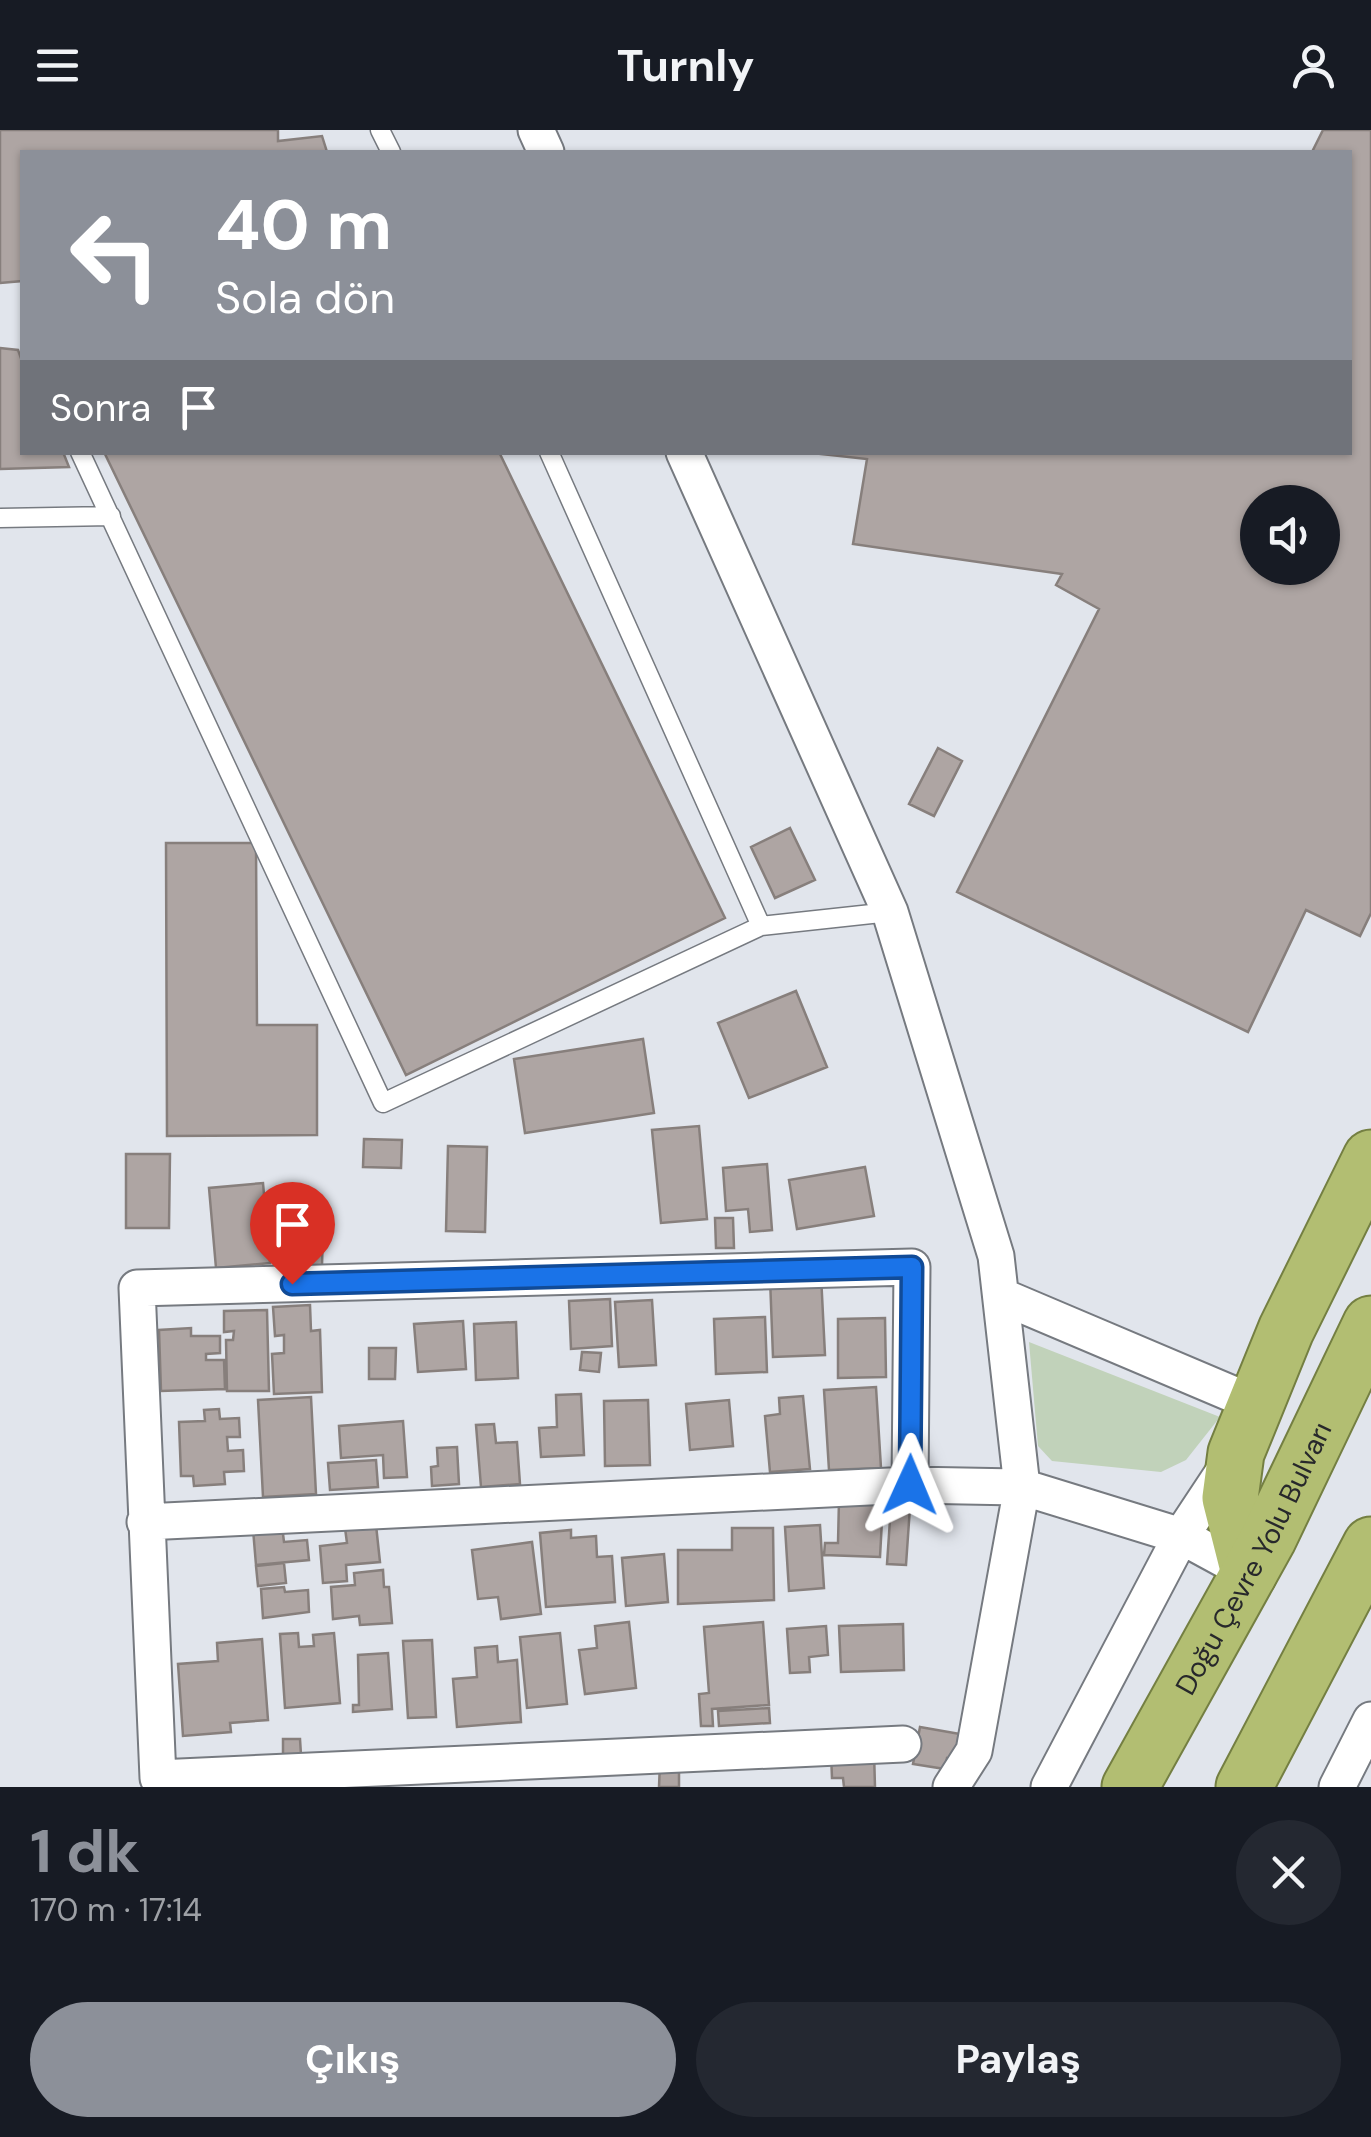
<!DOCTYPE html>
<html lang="tr">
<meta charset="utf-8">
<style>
:root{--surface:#171b24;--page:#242831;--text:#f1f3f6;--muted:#9ea1a6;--accent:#8c9099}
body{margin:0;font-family:"DM Sans",sans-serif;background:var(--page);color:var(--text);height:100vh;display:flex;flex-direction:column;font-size:38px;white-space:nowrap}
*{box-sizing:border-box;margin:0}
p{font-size:32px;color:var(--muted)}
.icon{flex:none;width:55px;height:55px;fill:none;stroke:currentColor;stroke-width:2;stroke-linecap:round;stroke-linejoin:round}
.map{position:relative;height:1657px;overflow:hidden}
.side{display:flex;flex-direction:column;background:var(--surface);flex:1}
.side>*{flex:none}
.hud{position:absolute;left:20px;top:20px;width:1332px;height:305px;border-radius:0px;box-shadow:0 2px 8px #0004;background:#8c9099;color:#fff;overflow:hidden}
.controls{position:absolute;left:1240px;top:355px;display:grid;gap:20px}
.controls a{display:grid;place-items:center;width:100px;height:100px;border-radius:50%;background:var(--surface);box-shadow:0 2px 8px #0004;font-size:50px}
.pin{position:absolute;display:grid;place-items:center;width:85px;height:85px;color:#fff;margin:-102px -42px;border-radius:50% 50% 50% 0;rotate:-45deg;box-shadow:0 0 10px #0007}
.pin .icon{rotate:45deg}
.me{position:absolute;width:110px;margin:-55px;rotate:1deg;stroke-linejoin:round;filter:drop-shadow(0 0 8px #0008)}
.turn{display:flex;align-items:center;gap:35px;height:210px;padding:0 30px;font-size:45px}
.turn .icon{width:130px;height:130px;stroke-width:2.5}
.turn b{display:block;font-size:70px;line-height:85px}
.then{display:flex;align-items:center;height:95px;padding:0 30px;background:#0003;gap:20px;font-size:38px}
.round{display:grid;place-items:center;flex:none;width:105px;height:105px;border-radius:52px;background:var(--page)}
.head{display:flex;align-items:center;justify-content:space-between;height:170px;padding:0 30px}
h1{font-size:60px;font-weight:700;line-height:75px;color:var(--accent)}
.primary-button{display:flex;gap:20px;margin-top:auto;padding:20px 30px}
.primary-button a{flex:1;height:115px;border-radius:60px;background:var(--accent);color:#fff;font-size:40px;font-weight:700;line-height:115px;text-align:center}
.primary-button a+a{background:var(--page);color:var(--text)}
header{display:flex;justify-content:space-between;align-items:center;height:130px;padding:0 30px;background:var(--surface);font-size:45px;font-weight:700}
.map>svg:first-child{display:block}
.green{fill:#c1d2ba}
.building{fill:#aea5a3;stroke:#877f7c;stroke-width:2.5;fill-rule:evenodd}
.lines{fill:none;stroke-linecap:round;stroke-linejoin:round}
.service-casing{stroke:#767a80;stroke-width:21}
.minor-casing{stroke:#767a80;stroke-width:39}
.trunk-casing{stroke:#747f42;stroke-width:59}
.service{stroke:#fff;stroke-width:18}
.minor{stroke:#fff;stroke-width:35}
.trunk{stroke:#b2be72;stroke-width:55}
.route-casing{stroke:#114b97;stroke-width:25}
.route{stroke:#1a73e8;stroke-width:18}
.labels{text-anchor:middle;stroke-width:8;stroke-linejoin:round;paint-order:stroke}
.street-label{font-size:28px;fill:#27282b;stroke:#eef2f9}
</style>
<header><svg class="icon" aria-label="menu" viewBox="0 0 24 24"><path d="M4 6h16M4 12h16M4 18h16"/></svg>Turnly<svg class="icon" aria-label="person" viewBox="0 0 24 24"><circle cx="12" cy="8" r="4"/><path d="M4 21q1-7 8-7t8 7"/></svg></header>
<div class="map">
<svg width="1371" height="1657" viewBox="0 0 1371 1657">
<rect width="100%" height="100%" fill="#e1e5ec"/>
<path class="green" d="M1029 1212 1220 1287 1186 1330 1161 1342 1052 1331 1038 1316Z"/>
<path class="building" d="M0 0H278V11L322 6 327 22H22V151L0 153Z
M1323 0H1371V783L1360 806 1306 780 1248 902 957 762 1099 479 1056 455 1062 444 853 414 867 329 803 322H1350V22H1312ZM1258 372H1322V438H1258Z
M0 218 18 220 22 231V322H63L69 337 0 339Z
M104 322H499L725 788 406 945Z
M938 618 962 631 934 686 909 674Z
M790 698 815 750 775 768 751 717Z
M166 713H256L257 895H317V1005L167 1006Z
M796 861 827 937 749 968 718 893Z
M643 909 654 983 525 1003 514 929Z
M699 996 707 1089 661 1093 652 1000Z
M364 1009 402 1010 401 1038 363 1037Z
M448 1016 487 1017 485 1102 446 1101Z
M126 1024H170L169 1098H126Z
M767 1034 772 1100 750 1102 748 1079 726 1081 723 1038Z
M865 1037 874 1086 797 1099 789 1050Z
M263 1053 270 1133 216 1138 209 1058Z
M715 1088H733L734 1118H716Z
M282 1098 323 1099 322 1136 281 1135Z
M821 1145 825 1225 773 1227 770 1148Z
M610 1169 612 1216 571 1219 569 1171Z
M652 1170 656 1235 619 1237 615 1172Z
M310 1175 311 1201 320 1200 322 1262 274 1264 272 1224 284 1223V1205L275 1206 273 1177Z
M267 1180 269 1261H227L226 1210H233L234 1201 224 1202V1181Z
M765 1187 767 1242 716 1244 714 1189Z
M885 1188 886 1247 838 1248V1189Z
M463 1191 466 1239 418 1242 414 1194Z
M516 1192 518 1248 476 1250 474 1194Z
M191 1198V1206H220V1223L206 1224V1230H224L225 1259 161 1261 159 1200Z
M369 1218H396L395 1249H369Z
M582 1222 601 1223 599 1242 580 1240Z
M876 1257 881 1338 829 1340 824 1260Z
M581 1264 584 1325 541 1327 539 1298 557 1297 556 1265Z
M803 1266 810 1339 770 1342 765 1286 780 1284 779 1268Z
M311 1267 316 1364 263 1367 258 1270Z
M648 1270 650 1335 605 1336 604 1271Z
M729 1270 733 1316 690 1320 686 1274Z
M219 1279 220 1289 239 1288 240 1307H227L228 1321 243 1320 244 1341 224 1342 225 1354 194 1356 193 1346H181L179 1292 205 1291 204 1280Z
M403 1291 407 1347 384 1348 383 1325 341 1328 339 1296Z
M494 1294 496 1313 517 1312 520 1354 481 1357 476 1295Z
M457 1317 459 1354 432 1356 431 1337 438 1336 437 1318Z
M376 1330 378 1357 330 1360 328 1333Z
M839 1370 883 1372 880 1427 824 1425 825 1413H838Z
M891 1375 910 1377 906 1435 887 1434Z
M376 1395 380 1432 346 1435 347 1451 323 1453 320 1416 347 1413 345 1398Z
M820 1395 824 1458 789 1461 785 1397Z
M282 1396 284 1412 307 1410 309 1430 256 1435 253 1399Z
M732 1398H773L774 1470 678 1474V1420H732Z
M571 1400V1408L596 1406 597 1427 612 1426 615 1472 546 1477 540 1403Z
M532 1412 541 1484 501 1489 498 1467 478 1469 472 1420Z
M664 1424 668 1472 626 1476 622 1428Z
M284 1433 286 1453 258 1456 256 1436Z
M383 1440 384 1457H389L392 1493 360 1495 359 1486 333 1489 331 1457 355 1455 354 1443Z
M284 1457 285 1462 308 1460 309 1482 263 1488 261 1459Z
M629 1492 636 1558 585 1564 579 1520 597 1518 595 1496Z
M763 1492 769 1575 712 1579 713 1596H701L699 1564 709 1563 704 1497Z
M903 1494 904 1540 841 1542 839 1496Z
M826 1496 828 1525 809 1527 810 1542 790 1543 787 1499Z
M298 1503 299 1517 314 1516 313 1505 334 1503 340 1573 285 1578 280 1504Z
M560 1503 567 1574 527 1578 520 1507Z
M262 1509 268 1590 230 1593 231 1602 183 1606 178 1534 218 1531 217 1513Z
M432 1510 436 1587 408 1588 403 1511Z
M497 1516 498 1532 517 1530 521 1592 457 1597 453 1549 477 1547 475 1518Z
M388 1523 392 1579 353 1582V1575H359L358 1525Z
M769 1578 770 1593 719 1596 718 1581Z
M920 1597 960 1604 955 1630 947 1628 945 1639 913 1634Z
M283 1609H300L301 1625H283Z
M874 1622 875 1657H844L843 1648H832L831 1624Z
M660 1633 679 1634V1657H659Z"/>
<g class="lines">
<defs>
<path id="service" d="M380 0 391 22
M80 322 383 973 761 796 890 782
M549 322 761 796
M0 388 111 386"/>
<path id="minor" d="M536 0 546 22
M684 322 890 782 996 1126 1022 1357 974 1621 951 1657
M1001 1166 1256 1274
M145 1392 910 1355 1022 1357 1181 1406 1249 1443
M903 1614 158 1648 137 1158 912 1137 910 1355
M1049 1657 1181 1406 1230 1332
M1337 1657 1371 1590"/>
<g id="trunk">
<path d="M1249 1443 1230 1368 1236 1323 1286 1200 1371 1028"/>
<path id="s1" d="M1130 1657 1268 1409 1371 1194"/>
<path d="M1244 1657 1371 1415"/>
</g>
</defs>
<use href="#service" class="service-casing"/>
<use href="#minor" class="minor-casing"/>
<use href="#trunk" class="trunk-casing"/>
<use href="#service" class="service"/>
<use href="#minor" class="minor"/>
<use href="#trunk" class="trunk"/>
</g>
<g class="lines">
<defs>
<path id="route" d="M292 1154 912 1137 910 1355"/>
</defs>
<use href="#route" class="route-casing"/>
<use href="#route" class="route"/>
</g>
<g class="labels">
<g class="street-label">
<text dy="10" stroke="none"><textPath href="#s1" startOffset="260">Doğu Çevre Yolu Bulvarı</textPath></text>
</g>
</g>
</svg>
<div class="controls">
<a><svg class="icon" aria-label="sound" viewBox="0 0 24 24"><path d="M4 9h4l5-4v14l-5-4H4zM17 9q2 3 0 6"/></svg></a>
</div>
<div class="pin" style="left:292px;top:1154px;background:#d93025"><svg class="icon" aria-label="arrive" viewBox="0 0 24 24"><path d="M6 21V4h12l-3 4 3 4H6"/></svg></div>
<svg class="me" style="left:910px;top:1355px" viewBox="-20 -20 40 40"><path d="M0-17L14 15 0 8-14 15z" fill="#1a73e8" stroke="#fff" stroke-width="4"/></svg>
<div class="hud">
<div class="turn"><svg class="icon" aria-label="left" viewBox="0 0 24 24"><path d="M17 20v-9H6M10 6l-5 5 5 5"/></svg><div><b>40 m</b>Sola dön</div></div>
<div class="then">Sonra<svg class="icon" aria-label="arrive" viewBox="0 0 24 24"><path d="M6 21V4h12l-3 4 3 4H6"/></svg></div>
</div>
</div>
<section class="side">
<div class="head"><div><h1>1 dk</h1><p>170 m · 17:14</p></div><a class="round"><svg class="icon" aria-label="close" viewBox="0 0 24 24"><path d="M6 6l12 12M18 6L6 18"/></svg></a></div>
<div class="primary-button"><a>Çıkış</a><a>Paylaş</a></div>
</section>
